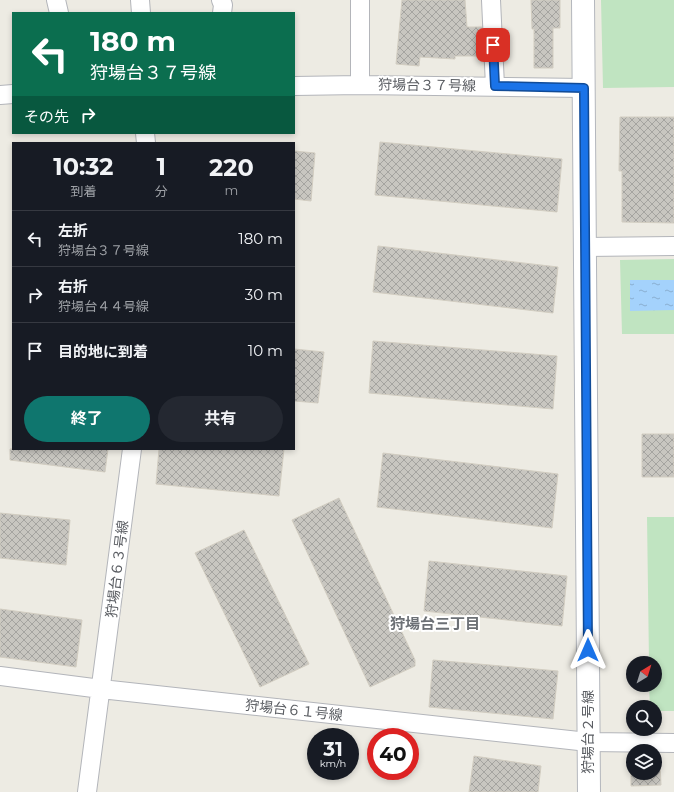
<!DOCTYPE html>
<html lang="ja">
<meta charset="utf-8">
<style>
:root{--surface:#171b24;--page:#242831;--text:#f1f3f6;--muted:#9ea1a6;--line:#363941;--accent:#0f766e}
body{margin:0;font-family:Montserrat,"Noto Sans JP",sans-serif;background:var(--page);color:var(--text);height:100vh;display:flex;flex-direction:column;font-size:15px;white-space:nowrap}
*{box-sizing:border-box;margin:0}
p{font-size:13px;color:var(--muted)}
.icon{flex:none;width:22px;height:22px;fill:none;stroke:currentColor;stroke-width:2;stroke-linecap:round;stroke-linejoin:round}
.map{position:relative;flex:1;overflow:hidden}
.side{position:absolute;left:12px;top:142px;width:283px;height:308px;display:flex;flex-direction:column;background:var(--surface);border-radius:0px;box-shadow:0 2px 6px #0003}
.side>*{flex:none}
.top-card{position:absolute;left:12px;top:12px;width:283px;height:122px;border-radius:0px;box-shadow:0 2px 6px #0003;background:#0b6e4f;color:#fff;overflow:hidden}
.needle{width:26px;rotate:38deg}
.tools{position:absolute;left:626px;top:656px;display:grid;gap:8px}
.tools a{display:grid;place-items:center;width:36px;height:36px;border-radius:50%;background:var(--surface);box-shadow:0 2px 6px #0003;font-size:20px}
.speed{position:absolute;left:307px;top:728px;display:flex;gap:8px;font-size:20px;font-weight:700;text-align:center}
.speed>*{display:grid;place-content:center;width:52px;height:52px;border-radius:50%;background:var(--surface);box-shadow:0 2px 6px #0003;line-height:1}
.speed small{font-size:10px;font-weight:400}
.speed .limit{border:6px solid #d22;background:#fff;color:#111}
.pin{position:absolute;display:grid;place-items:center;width:34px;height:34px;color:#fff;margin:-17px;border-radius:8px;box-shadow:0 2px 6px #0006}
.me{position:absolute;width:44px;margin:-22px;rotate:0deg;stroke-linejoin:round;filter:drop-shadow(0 0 3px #0008)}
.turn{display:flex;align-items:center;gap:14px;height:84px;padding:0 12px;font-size:18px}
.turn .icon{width:52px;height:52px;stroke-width:2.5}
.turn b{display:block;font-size:28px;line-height:34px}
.then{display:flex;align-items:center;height:38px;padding:0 12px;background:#0003;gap:8px;font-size:15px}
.eta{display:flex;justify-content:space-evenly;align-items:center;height:68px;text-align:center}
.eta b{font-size:24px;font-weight:700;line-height:28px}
.button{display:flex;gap:8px;margin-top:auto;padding:8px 12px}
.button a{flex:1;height:46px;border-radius:24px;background:var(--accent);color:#fff;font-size:16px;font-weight:700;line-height:46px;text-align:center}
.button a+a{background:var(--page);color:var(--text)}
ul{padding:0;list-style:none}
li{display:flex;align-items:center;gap:12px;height:56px;padding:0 12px;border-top:1px solid var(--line)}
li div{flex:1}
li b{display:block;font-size:15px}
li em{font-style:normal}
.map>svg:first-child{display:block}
.green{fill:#c0e4c1}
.water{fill:url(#water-ripples)}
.building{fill:url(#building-cross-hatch);stroke:#d2cdc1}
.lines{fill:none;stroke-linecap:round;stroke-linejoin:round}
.street-casing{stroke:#b3b5ba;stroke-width:20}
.secondary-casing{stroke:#b4b7bd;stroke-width:24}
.street{stroke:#fff;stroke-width:18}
.secondary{stroke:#fff;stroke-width:22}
.route-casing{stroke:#114b97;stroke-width:10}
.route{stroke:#1a73e8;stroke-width:7}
.labels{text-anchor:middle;stroke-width:4;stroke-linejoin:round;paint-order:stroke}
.street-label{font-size:14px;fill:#5b5e63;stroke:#fff}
.neighbourhood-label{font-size:15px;font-weight:bold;fill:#6c7075;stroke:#fff}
</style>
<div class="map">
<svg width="674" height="792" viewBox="0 0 674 792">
<defs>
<pattern id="water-ripples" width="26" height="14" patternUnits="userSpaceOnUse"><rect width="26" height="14" fill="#a4d2fc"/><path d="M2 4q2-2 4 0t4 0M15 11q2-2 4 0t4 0" fill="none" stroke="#89aed0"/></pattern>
<pattern id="building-cross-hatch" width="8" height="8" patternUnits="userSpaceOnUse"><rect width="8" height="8" fill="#c8c6c0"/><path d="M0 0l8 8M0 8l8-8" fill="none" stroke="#a5a4a0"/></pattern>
</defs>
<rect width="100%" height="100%" fill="#edebe3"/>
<path class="green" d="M601 0H674V87L603 88Z
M674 259V334H622L620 260Z
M647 517H674V711H655V707H650L649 685H655V663H649Z"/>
<path class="water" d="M630 280H674V310L630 311Z"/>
<path class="building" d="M402 0H465L467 27H482V56H455V59L420 57 419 66 396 64Z
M531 0H560V28H553V68H534V29H532Z
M620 117H674V223L622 222V171H619Z
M380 142 562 159 557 212 375 195Z
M294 151 315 153 311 201 294 199Z
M378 246 558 267 553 313 373 292Z
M373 341 557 356 553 409 369 393Z
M294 349 324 352 318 403 294 401Z
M642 434H674V477H642Z
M10 449H108L105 472 10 460Z
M159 449H284L279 496 156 484Z
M383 453 558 474 552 528 377 507Z
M339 498 415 660V666L370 687 292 520Z
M0 513 70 520 66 565 0 558Z
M244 530 309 664 260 687 195 553Z
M429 561 567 576 562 626 424 611Z
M0 609 82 620 76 667 0 657Z
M433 660 558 671 553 719 429 707Z
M474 756 541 766 538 792H469Z
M631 764H633V773H655V764H660L661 785 631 786Z"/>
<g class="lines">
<defs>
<path id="street" d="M56 0 59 13
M140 0 141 13
M221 0 223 5 222 13
M491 0 495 86
M360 85V0
M294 86 360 85 584 88
M0 95 13 94
M145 133 146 143
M585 247 674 246
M0 676 101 689 588 742 674 743
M87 792 132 449"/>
<path id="secondary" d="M583 0 589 792"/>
</defs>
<use href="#street" class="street-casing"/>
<use href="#secondary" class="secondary-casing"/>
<use href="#street" class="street"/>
<use href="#secondary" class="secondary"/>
</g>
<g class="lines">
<defs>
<path id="route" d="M493 45 495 86 584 88 588 650"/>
</defs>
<use href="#route" class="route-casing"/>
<use href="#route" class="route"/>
</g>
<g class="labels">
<g class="street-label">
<text transform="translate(427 85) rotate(1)" y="5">狩場台３７号線</text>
<text transform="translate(117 569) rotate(-83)" y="5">狩場台６３号線</text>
<text transform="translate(294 710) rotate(6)" y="5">狩場台６１号線</text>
<text transform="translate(588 732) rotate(-90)" y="5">狩場台２号線</text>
</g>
<g class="neighbourhood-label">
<text x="435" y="629">狩場台三丁目</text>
</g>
</g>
</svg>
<div class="tools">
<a><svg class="needle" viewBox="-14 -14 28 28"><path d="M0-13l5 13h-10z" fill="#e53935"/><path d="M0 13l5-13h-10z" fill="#9ea1a6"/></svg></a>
<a><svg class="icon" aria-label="search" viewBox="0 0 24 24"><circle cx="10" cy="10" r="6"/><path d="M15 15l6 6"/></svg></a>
<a><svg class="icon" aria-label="layers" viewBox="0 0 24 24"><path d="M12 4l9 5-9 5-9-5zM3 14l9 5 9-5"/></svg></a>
</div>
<div class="speed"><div>31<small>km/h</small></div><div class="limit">40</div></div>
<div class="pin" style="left:493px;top:45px;background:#d93025"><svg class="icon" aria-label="arrive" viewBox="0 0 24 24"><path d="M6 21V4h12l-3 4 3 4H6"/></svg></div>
<svg class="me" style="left:588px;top:650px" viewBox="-20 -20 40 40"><path d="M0-17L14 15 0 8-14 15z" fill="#1a73e8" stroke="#fff" stroke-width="4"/></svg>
<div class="top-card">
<div class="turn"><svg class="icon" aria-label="left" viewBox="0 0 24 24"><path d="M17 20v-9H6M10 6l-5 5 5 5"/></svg><div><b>180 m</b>狩場台３７号線</div></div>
<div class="then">その先<svg class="icon" aria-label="right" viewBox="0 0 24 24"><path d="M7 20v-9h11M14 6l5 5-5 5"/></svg></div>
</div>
<section class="side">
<div class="eta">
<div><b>10:32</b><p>到着</p></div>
<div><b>1</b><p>分</p></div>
<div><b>220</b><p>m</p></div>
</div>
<ul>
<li><svg class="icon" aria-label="left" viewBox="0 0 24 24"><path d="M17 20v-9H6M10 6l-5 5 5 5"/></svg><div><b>左折</b><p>狩場台３７号線</p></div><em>180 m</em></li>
<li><svg class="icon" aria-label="right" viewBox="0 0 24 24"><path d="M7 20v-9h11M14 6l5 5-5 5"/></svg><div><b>右折</b><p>狩場台４４号線</p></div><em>30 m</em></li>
<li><svg class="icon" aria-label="arrive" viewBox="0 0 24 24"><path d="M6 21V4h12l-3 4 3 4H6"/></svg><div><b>目的地に到着</b></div><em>10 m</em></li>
</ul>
<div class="button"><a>終了</a><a>共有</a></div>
</section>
</div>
